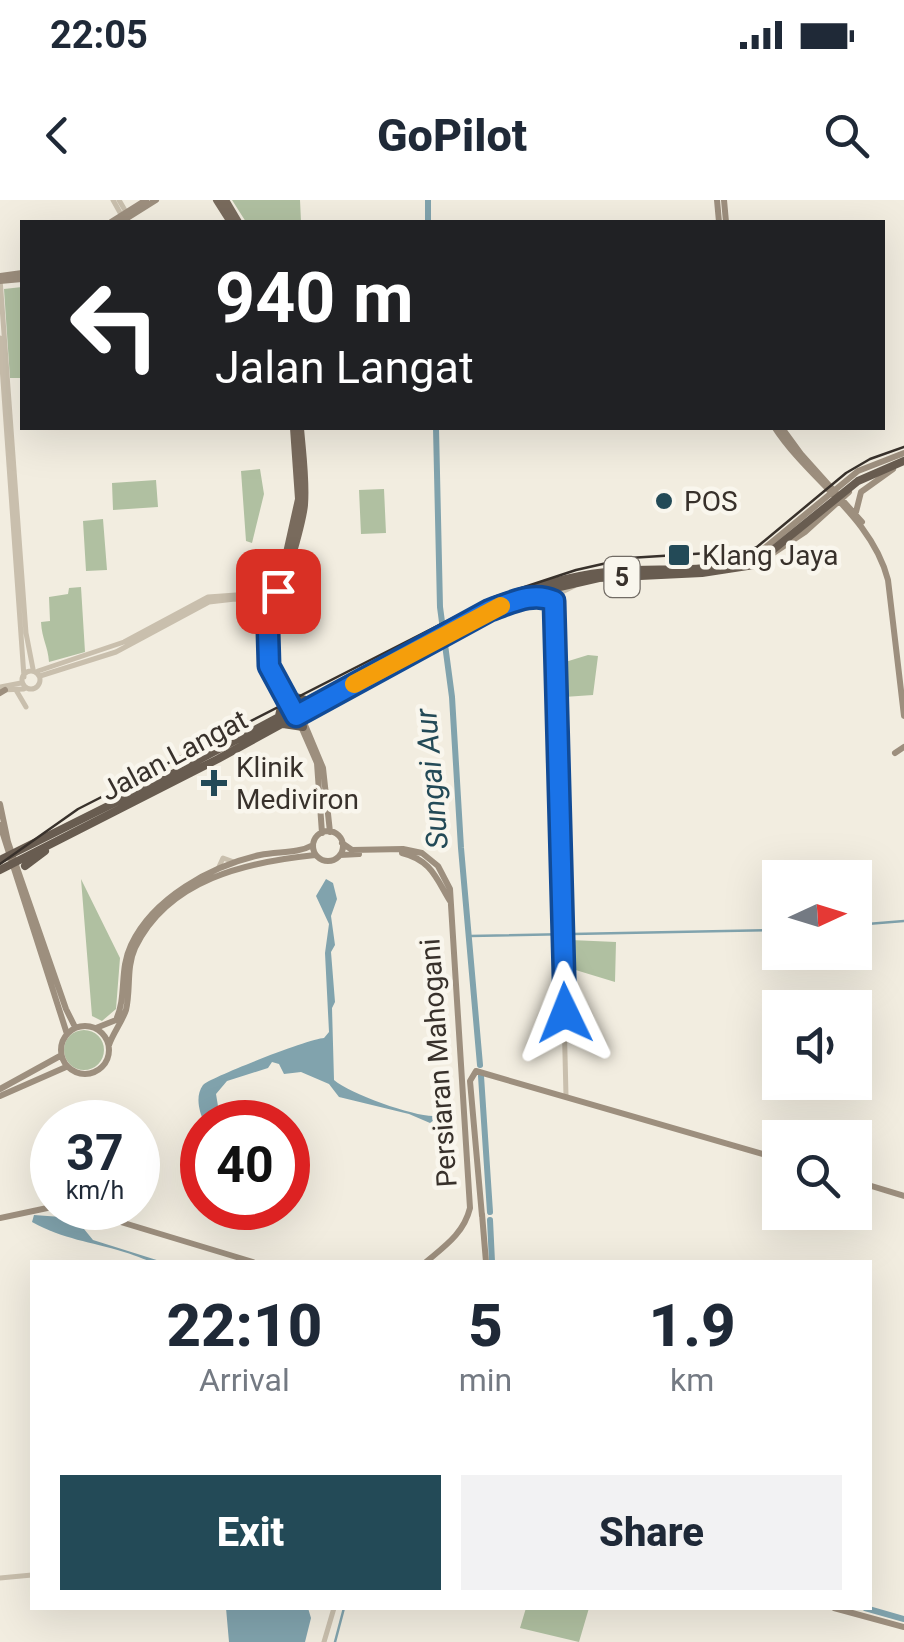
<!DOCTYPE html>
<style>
:root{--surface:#fff;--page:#f2f2f3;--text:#1f2937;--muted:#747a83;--accent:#234a57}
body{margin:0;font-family:Roboto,sans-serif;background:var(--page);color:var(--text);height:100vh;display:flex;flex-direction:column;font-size:38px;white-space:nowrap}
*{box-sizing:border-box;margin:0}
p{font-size:32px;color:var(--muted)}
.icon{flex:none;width:55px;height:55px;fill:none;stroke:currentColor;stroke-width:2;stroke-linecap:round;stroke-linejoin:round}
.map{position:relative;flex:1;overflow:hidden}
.details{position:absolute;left:30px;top:1060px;width:842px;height:350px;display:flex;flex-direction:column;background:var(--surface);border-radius:0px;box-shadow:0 10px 40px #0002}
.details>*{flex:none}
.hud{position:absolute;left:20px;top:20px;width:865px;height:210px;border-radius:0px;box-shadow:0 10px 40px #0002;background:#202124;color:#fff;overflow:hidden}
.needle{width:65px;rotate:86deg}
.buttons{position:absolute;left:762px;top:660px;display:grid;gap:20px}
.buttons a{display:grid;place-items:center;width:110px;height:110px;border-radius:0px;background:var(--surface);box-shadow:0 10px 40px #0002;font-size:50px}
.speed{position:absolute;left:30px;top:900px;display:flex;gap:20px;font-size:50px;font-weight:700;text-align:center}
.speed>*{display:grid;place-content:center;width:130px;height:130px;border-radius:50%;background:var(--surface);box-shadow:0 10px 40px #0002;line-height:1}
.speed small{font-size:25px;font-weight:400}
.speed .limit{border:15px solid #d22;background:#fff;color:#111}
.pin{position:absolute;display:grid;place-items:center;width:85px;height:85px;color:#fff;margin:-42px;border-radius:20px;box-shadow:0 5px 15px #0006}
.me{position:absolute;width:110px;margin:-55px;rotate:358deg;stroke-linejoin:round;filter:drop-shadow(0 0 8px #0008)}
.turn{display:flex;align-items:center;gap:35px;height:210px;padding:0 30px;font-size:45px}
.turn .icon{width:130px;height:130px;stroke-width:2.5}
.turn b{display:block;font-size:70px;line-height:85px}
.eta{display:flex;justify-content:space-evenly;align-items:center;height:170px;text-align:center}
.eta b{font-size:60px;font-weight:800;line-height:70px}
.cta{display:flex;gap:20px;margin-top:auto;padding:20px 30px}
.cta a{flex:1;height:115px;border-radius:0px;background:var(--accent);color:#fff;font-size:40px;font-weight:800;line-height:115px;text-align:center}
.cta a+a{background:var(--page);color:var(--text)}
.status{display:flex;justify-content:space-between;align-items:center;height:70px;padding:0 50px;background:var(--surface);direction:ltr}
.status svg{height:28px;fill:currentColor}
header{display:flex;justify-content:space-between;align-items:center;height:130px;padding:0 30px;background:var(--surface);font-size:45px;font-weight:800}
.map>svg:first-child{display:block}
.green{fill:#b0c0a1}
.water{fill:#81a3ad}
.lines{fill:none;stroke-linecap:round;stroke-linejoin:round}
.stream{stroke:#81a3ad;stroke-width:2.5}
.river{stroke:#81a3ad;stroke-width:6}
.tertiary{stroke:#c9bfad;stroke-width:5}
.secondary{stroke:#9d8f7e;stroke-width:6}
.primary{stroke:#796b5d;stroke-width:8}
.trunk{stroke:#685c50;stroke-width:8}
.tram{stroke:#38312b;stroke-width:2.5}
.route-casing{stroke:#114b97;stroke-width:25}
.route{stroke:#1a73e8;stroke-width:18}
.slow{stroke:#f59e0b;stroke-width:18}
.poi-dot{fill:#234a57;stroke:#f9f6ed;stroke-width:4}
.labels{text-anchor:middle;stroke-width:9;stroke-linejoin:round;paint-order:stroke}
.shield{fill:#f9f6ed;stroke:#726c65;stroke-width:2.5}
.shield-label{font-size:25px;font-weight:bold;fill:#38312b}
.poi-label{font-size:28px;fill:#38312b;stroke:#f9f6ed;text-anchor:start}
.street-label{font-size:28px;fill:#38312b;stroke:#f9f6ed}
.water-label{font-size:30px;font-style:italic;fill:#234a57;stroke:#f9f6ed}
</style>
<div class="status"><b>22:05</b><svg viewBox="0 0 49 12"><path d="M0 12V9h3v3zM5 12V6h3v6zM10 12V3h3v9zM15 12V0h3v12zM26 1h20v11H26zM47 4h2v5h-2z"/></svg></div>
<header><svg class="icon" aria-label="back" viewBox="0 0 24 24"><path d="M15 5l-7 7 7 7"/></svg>GoPilot<svg class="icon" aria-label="search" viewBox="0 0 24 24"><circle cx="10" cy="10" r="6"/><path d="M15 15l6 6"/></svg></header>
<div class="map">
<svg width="904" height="1442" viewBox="0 0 904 1442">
<rect width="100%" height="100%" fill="#f2ede0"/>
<path class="green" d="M232 0H300L301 22H246Z
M22 87V178H10L4 89Z
M260 269 264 294 252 343 246 341 241 271Z
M156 280 158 307 113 310 112 283Z
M384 289 386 333 361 334 359 290Z
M103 319 107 370 86 371 83 321Z
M81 387 85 452 49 462C48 446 42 440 41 422L50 421 49 397 68 394 69 388Z
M588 455 598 456 593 495 564 497 562 463Z
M81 679 120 758 116 809 102 821 92 816Z
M571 740 616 742 615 782 569 768Z
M64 850a20 20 0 1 1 40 0a20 20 0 1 1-40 0Z
M526 1408H589L579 1442 520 1428Z"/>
<path class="water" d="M326 679 333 683 337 699 331 716 335 745 331 752 335 802 332 808 334 880C350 894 413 916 433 916L434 920 430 923 409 914 339 897 329 884 301 872 284 874 279 864 272 862 268 868 227 881 216 894 220 918 216 922H204C199 911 195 896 203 885 208 878 311 838 324 838L329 832 325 753 329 724 316 696Z
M34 1015 75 1018 93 1040 163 1062C148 1063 139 1056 124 1052 89 1041 65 1040 32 1022Z
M226 1408H308L311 1418 305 1442H229Z"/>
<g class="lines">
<path class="stream" d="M855 725 904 721
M470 736 780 730
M335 1442 344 1408"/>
<path class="river" d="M428 0V22
M436 228 440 407 452 497 461 648 480 865
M481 876 490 1012
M490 1020 492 1062
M865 1408 904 1419"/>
<path class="tertiary" d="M113 0 123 18
M119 0 126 12
M0 79 26 433 33 469
M0 138 24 477
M554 401 566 896
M554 401 560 393 574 386
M22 480a9 9 0 1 1 18 0a9 9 0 1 1-18 0Z
M38 471 124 442 208 397 236 395 278 403
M40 476 116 452 209 402 235 399 277 407
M0 487 21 483
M2 490 24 489
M16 490 26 507
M218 669 223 658 234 662
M0 1378 32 1375
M324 1442 334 1408"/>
<path class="secondary" d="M717 0 719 22
M724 0 726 22
M111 22 146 0
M121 22 156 0
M0 76 22 73
M0 81 22 79
M775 228C809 280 872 317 888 380L904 516
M782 228 801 254 862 322
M856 312 861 292 893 269
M756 355 858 271 904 253
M769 356 805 332 849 292
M0 493 5 490
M300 513 323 568 330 632
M296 515 317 563 322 633
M895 553 904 547
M0 604 8 642 66 809 75 827
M0 625 67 834
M313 646a15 15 0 1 1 30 0a15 15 0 1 1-30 0Z
M342 643 352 650 403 649 422 653 438 666 450 689 470 1008C464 1033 445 1046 426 1062
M402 653C431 660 436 678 450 701
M340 655 359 654
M61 850a24 24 0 1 1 48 0a24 24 0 1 1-48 0Z
M96 828 116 820C127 796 119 770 131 745 153 698 211 666 260 655 278 651 297 654 313 645
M109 845C113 833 122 822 126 810 131 789 126 768 135 748 168 679 247 662 315 655
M0 889 60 856
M0 896 66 867
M855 981 904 996
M53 1008 81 1010 253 1062
M482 1014 486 1062
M482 1016 470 881 476 871 780 959
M0 1018 52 1007
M834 1408 904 1427"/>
<path class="primary" d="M217 0 231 22
M225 0 238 22
M281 479C256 436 299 352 304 305 306 280 302 253 300 228
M293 511 270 471 268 438 299 299 294 228"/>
<path class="trunk" d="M290 495 309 501
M279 516 284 494
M283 524 303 527
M0 660 174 573 496 401C535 386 574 374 616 371 662 367 718 375 761 355
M25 666 45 651
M0 670 218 559 490 410 551 389 599 378 702 373 754 365 858 281 904 261"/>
<path class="tram" d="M0 664 78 609 494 397 576 370 629 358 725 352 757 347 846 273 870 259 904 247"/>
</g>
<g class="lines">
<defs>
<path id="route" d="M278 391 268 431 269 466 296 516 490 410C511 403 533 391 554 401L565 813"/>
</defs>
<use href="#route" class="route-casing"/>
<use href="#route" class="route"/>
<path class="slow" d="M354 484 501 406"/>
</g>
<g class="poi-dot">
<circle cx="664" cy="301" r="10"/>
<rect x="667" y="343" width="24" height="24" rx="5"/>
<path d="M209 568h10v10h10v10h-10v10h-10v-10h-10v-10h10z"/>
</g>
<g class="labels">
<rect class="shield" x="604.5" y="357" width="35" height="40" rx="8"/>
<g class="shield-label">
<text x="622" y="386">5</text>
</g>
<g class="poi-label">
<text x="684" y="311">POS</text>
<text x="702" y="365">Klang Jaya</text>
<text x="236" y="577">Klinik<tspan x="236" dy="32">Mediviron</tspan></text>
</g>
<g class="street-label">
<text transform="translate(174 555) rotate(-28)" y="10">Jalan Langat</text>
<text transform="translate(438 863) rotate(-94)" y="10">Persiaran Mahogani</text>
</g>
<g class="water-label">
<text transform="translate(432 579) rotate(-95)" y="10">Sungai Aur</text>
</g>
</g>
</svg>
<div class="buttons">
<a><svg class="needle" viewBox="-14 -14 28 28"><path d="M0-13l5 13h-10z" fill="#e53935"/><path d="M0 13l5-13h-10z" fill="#747a83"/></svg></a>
<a><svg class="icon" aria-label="sound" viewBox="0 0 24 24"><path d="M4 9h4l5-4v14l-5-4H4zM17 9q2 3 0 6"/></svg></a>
<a><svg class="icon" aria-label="search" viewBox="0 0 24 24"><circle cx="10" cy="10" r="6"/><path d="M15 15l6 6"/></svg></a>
</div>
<div class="speed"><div>37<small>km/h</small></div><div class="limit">40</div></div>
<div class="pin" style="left:278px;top:391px;background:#d93025"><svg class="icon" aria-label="arrive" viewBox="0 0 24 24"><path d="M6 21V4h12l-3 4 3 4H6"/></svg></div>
<svg class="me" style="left:565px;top:813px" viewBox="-20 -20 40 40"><path d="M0-17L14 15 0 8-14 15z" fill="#1a73e8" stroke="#fff" stroke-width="4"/></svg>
<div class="hud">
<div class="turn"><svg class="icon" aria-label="left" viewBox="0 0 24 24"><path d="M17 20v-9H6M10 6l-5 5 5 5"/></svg><div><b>940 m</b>Jalan Langat</div></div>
</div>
<section class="details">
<div class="eta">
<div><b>22:10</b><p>Arrival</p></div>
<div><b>5</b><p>min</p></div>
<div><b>1.9</b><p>km</p></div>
</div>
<div class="cta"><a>Exit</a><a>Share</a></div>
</section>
</div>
